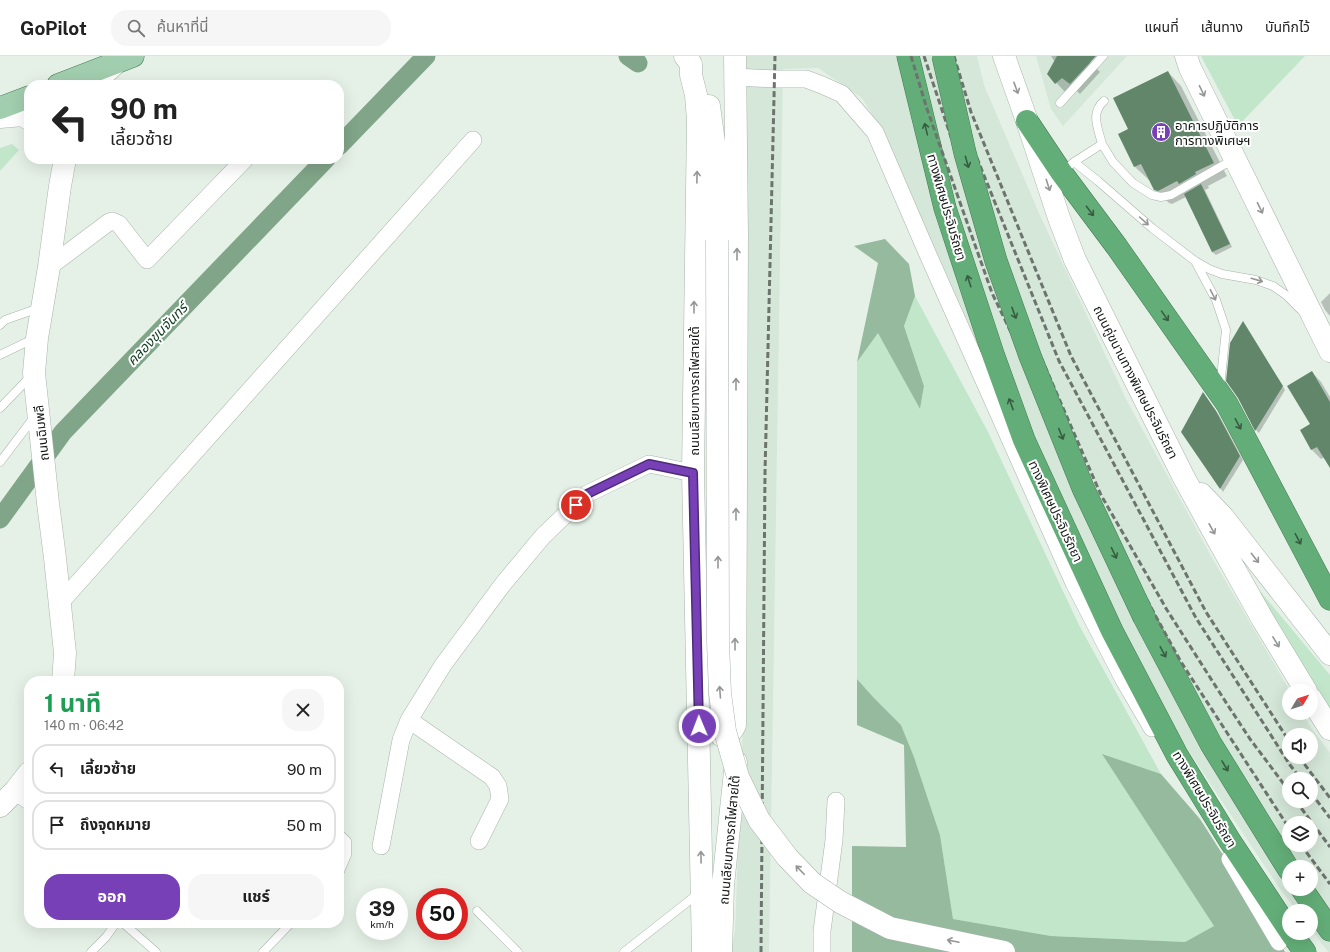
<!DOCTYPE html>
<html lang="th">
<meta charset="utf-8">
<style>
:root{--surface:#fff;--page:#f6f6f6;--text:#222;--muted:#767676;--line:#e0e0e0;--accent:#7740b7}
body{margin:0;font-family:"Public Sans","Noto Sans Thai",sans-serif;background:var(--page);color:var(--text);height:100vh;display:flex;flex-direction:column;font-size:15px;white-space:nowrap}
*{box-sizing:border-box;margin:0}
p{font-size:13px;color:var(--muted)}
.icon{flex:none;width:22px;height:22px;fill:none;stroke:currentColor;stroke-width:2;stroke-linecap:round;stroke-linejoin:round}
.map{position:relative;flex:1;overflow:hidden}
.drawer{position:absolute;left:24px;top:620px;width:320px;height:252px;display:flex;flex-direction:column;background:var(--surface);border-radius:16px;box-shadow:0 4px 16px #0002}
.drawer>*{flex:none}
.guide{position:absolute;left:24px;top:24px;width:320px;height:84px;border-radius:16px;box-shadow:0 4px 16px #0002;background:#fff;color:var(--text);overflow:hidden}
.needle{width:26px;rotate:51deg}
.controls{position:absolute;left:1282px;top:628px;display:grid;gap:8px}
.controls a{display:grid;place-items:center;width:36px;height:36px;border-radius:50%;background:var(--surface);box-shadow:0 4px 16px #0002;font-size:20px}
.speed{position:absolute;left:356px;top:832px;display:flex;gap:8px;font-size:20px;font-weight:700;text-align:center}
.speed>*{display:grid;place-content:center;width:52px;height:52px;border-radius:50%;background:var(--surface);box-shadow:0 4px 16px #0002;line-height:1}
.speed small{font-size:10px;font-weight:400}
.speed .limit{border:6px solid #d22;background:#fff;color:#111}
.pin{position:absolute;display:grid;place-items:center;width:34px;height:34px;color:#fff;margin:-17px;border:2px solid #fff;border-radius:50%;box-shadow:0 1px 4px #0007}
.me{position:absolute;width:44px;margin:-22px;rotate:359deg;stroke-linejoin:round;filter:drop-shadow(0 0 3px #0008)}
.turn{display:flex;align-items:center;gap:14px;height:84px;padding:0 20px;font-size:18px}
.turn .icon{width:52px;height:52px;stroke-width:2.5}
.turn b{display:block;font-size:28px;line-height:34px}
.round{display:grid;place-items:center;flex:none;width:42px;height:42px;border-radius:16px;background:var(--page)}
.headline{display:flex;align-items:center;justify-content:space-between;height:68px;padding:0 20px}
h1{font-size:24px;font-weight:700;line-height:30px;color:#1e9e55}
.action{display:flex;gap:8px;margin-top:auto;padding:8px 20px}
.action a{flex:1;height:46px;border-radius:16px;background:var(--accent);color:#fff;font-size:16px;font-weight:700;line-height:46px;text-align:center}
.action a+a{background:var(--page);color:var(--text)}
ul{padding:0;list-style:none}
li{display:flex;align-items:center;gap:12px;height:50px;margin:0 8px 6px;padding:0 12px;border:2px solid var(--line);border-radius:16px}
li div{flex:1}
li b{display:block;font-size:15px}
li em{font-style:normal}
header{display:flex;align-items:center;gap:24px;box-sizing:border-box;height:56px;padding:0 20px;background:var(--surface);border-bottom:1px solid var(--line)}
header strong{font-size:19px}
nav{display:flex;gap:22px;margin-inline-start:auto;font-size:14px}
.search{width:280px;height:36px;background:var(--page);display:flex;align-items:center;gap:10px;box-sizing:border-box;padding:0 14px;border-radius:16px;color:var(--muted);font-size:15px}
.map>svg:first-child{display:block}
.built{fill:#d4e7d8;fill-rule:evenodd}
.green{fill:#c2e6ca}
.forest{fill:#95ba9d}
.shadow{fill:#0003}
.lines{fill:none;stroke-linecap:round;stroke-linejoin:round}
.canal{stroke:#81a589;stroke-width:19}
.building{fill:#62866a}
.lane-casing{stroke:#a8b4ab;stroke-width:9}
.street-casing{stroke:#a8b4ab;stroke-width:18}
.secondary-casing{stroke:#a8b4ab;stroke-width:23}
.primary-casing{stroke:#477a55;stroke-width:23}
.highway-casing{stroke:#477a55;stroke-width:23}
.lane{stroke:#fff;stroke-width:8}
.street{stroke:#fff;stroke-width:17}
.secondary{stroke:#fff;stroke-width:22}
.primary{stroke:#a1ceae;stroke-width:22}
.highway{stroke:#63ae78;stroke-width:22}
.rail{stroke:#6d746e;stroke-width:3;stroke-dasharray:6 3;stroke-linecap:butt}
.secondary-bridge-casing{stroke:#a8b4ab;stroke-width:23;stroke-linecap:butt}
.highway-bridge-casing{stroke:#477a55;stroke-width:23;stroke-linecap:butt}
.secondary-bridge{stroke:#fff;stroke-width:22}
.highway-bridge{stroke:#63ae78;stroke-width:22}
.oneway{stroke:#959796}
.oneway2{stroke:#385c42}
.route-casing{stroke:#4d2a77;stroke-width:10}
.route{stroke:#7740b7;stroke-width:7}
.labels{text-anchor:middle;stroke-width:4;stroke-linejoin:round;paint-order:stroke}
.poi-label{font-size:13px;fill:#141815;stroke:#fff;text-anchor:start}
.street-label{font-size:13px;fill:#141815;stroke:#fff}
.water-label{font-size:14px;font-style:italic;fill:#0f3b1e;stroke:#fff}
</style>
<header>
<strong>GoPilot</strong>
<div class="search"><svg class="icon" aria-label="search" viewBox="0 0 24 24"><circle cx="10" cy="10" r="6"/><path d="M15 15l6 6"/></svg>ค้นหาที่นี่</div>
<nav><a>แผนที่</a><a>เส้นทาง</a><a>บันทึกไว้</a></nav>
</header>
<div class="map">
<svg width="1330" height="896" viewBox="0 0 1330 896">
<rect width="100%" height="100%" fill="#e5f1e7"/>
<path class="built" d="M745 0H977L984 29 1039 157 1126 343 1211 500 1290 635 1289 657H1302L1310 670 1330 697V896H1328L1311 873V855H1297L1280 833 1095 553 884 78 862 42 818 12 783 13 769 896H731L735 874 743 667ZM1289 679H1311V701H1289ZM1289 723H1311V745H1289ZM1289 767H1311V789H1289ZM1289 811H1311V833H1289Z
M1036 0H1127L1063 70 1051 53Z"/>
<path class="green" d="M1201 0H1305L1238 70Z
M12 88 19 94 0 115V92Z
M915 240 988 376 1079 569 1161 718 1103 699 1214 870 1185 886 1051 880 953 863 940 779 914 701 901 669 874 642 857 623V306L878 276 920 353 924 330 904 270Z
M1255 529 1330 619V653L1282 577Z"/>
<path class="forest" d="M885 183 909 208 915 240 904 270 924 330 920 353 878 277 857 306 878 207 854 190Z
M857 623 874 642 901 669 914 701 940 779 953 863 1051 880 1185 886 1214 870 1102 698 1161 718 1200 763 1285 896H852V790L906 791 904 689 857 669Z"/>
<path class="shadow" d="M1051 0H1084L1100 16 1080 38 1073 31 1066 37 1048 18 1055 6Z
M1168 16 1181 30 1227 120 1208 130 1209 132 1205 134 1232 191 1216 199 1212 196 1186 141 1172 148 1169 147 1155 133 1150 124H1149L1135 111 1119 79 1129 74Z
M1330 237V260L1325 254 1321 246Z
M1243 266 1285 334 1259 377 1256 374 1239 342Z
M1312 316 1321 326 1330 341V410L1325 401 1321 403 1312 394 1301 374 1311 368Z
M1203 337 1219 359 1243 404 1223 436 1182 376Z"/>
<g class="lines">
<path class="canal" d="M628 0 638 7
M339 90 426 0
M0 463 63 376 326 103"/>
</g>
<path class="building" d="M1057 0H1096L1070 28 1062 22 1055 28 1047 18Z
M1168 15 1214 107 1195 116 1196 118 1179 128 1177 125 1158 135 1154 134 1141 108 1134 111 1118 78 1128 73 1113 42Z
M1201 128 1230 188 1212 196 1184 138Z
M1243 265 1283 330 1255 375 1238 342 1226 325 1230 287Z
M1312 315 1330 346V412L1317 391 1311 394 1300 374 1310 368 1287 330Z
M1203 336 1216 355 1240 400 1220 433 1181 376Z"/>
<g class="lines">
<defs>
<path id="lane" d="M1060 47 1103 0
M1102 88C1098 72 1090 57 1104 45
M1074 106 1102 88 1113 106 1133 127 1152 139 1161 141 1171 139 1234 103
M1062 116 1074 106 1098 125 1152 172 1195 205 1209 213 1222 218 1256 224 1273 230 1286 239 1301 254
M1195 205 1216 244 1226 274 1220 331
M0 269 5 264 39 252
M0 299 35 282
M0 352 31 320
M0 406 35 360
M339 777 347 785V799L339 818
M477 855 518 896
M123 867 156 896
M91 896 106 881 116 867
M263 896 291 867
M624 896 699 837"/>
<path id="street" d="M735 21 776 23H806L822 29 842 38 875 76 929 201 1074 527 1124 624 1152 672
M49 211 109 166 112 165 119 168 147 204 245 103
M60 547 473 84
M409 664 492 721 498 730 500 743 479 785
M15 735 29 745
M381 790 401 684 409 664 443 609 503 528 543 480 587 438 649 408 693 417
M1230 803 1279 886
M822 896V875L834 784 836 745"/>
<path id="secondary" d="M685 0 691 8V19L696 39 698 64 693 417 703 896
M1004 0 1027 65 1059 162 1075 204 1183 420 1212 473 1263 564 1306 635
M1186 0 1190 12 1330 295
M92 29 117 6
M709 50 718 116 717 184
M0 61 23 59 29 63
M1201 438 1223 461 1330 598
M63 625 65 597 55 502 48 447 34 317 37 282 49 211 60 130 65 103
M1311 643 1330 673
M721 679C728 679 732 676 735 669L737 179 735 0
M0 750 15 735 29 717
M721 896 723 829 736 706"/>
<path id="primary" d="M58 29 133 0
M0 52 29 41"/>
<path id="highway" d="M908 0 945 152 994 301 1024 384 1112 575 1177 699 1230 785 1289 874
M1027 65 1061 116 1117 191 1227 348 1330 543
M1144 561 1211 688 1289 814
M1302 833 1330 874
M1291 877 1305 896"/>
</defs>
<use href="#lane" class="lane-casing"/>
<use href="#street" class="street-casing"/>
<use href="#secondary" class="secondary-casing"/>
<use href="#primary" class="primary-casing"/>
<use href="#highway" class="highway-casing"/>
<use href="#lane" class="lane"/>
<use href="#street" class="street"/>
<use href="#secondary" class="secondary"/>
<use href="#primary" class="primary"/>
<use href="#highway" class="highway"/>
<path class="rail" d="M911 0 927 53 992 237 1093 446 1181 606 1289 772
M924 0 964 120 1013 237 1101 439 1167 554 1227 648 1250 683 1289 735
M941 0 960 60 1059 305 1196 562 1290 709 1301 723
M954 0 971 56 1071 300 1206 556 1289 685
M1299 701 1330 742
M1311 737 1330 762
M1296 745 1330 791
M1301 789 1330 828
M761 896 765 417 775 0"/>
<defs>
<path id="secondary-bridge" d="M717 184 718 586 720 637 725 675 738 721 759 764 787 801 812 827 840 846 890 872 1004 896"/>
<path id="highway-bridge" d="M943 0 965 97 996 205 1030 300 1083 432 1144 561"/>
</defs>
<use href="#secondary-bridge" class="secondary-bridge-casing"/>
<use href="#highway-bridge" class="highway-bridge-casing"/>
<use href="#secondary-bridge" class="secondary-bridge"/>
<use href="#highway-bridge" class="highway-bridge"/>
</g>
<defs><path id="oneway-shaft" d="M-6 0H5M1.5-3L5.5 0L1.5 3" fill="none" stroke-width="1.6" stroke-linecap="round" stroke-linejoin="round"/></defs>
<g class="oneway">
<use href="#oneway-shaft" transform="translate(1016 32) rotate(70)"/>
<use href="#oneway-shaft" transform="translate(1202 35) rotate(64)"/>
<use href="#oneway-shaft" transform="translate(697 121) rotate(-89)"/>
<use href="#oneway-shaft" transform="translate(1048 129) rotate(72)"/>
<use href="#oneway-shaft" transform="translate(1260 152) rotate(64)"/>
<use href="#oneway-shaft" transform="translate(1144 165) rotate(42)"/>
<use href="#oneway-shaft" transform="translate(737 198) rotate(-90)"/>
<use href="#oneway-shaft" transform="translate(1257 224) rotate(16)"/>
<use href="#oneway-shaft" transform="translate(1213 239) rotate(63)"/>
<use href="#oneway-shaft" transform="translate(694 251) rotate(-90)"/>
<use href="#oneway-shaft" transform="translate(736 328) rotate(-90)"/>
<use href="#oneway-shaft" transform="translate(736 458) rotate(-90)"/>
<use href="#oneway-shaft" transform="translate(1212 473) rotate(61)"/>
<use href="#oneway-shaft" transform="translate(1255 502) rotate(52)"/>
<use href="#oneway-shaft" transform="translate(718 506) rotate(-90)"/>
<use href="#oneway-shaft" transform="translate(1276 586) rotate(58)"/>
<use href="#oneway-shaft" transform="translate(735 588) rotate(-90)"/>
<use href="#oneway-shaft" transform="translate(720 636) rotate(-94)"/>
<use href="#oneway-shaft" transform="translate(701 801) rotate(-91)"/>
<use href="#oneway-shaft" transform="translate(800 814) rotate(-134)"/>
<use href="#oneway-shaft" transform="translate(953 885) rotate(-168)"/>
</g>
<g class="oneway2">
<use href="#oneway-shaft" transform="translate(926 73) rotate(-104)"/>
<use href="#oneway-shaft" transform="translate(967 106) rotate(74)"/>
<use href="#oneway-shaft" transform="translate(1090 155) rotate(53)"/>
<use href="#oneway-shaft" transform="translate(969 225) rotate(-108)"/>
<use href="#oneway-shaft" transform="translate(1014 257) rotate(70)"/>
<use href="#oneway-shaft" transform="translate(1165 260) rotate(55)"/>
<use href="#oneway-shaft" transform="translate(1011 348) rotate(-110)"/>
<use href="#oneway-shaft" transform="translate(1238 368) rotate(62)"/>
<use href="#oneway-shaft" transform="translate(1061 378) rotate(68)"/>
<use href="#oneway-shaft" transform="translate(1298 483) rotate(62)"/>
<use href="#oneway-shaft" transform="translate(1114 497) rotate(65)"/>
<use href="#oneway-shaft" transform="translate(1163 596) rotate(62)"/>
<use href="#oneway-shaft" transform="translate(1225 710) rotate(59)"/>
</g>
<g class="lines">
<defs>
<path id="route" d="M576 449 587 438 649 408 693 417 699 670"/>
</defs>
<use href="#route" class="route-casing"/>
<use href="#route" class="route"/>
</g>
<defs>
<symbol id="building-disc" viewBox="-11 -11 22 22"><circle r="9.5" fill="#7740b7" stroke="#fff"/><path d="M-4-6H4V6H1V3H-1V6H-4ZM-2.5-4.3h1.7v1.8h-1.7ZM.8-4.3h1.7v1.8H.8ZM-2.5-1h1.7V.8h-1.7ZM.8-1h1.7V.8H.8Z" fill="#fff"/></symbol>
</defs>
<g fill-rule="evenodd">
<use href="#building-disc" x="1150" y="65" width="22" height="22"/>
</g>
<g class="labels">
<g class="poi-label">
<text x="1175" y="74">อาคารปฏิบัติการ<tspan x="1175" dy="15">การทางพิเศษฯ</tspan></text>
</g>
<g class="street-label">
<text transform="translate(947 151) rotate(74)" y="5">ทางพิเศษประจิมรัถยา</text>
<text transform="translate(1136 326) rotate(63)" y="5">ถนนคู่ขนานทางพิเศษประจิมรัถยา</text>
<text transform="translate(694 335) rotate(-90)" y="5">ถนนเลียบทางรถไฟสายใต้</text>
<text transform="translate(41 377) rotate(-96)" y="5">ถนนฉิมพลี</text>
<text transform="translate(1056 455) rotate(65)" y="5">ทางพิเศษประจิมรัถยา</text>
<text transform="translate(1205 743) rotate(59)" y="5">ทางพิเศษประจิมรัถยา</text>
<text transform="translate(729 784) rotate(-85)" y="5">ถนนเลียบทางรถไฟสายใต้</text>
</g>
<g class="water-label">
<text transform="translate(157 278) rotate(-46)" y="5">คลองขุนจันทร์</text>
</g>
</g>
</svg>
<div class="controls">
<a><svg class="needle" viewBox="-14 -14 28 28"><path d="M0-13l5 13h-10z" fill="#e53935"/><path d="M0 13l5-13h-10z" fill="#767676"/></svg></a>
<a><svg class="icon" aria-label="sound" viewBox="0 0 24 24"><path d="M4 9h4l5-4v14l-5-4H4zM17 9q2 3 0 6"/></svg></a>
<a><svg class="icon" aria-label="search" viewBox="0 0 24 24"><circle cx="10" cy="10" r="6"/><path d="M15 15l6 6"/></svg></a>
<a><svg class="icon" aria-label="layers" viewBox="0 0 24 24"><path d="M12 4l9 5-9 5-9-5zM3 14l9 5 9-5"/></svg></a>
<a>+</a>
<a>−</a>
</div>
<div class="speed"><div>39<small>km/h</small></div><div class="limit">50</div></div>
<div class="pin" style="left:576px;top:449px;background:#d93025"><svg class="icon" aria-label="arrive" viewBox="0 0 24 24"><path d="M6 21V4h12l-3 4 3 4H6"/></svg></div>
<svg class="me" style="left:699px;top:670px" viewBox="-20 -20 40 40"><circle r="17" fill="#7740b7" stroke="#fff" stroke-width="3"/><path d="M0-11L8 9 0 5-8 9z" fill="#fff"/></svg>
<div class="guide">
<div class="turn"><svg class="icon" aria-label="left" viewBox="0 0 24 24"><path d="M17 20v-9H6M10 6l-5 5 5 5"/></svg><div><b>90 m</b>เลี้ยวซ้าย</div></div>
</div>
<section class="drawer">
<div class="headline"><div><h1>1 นาที</h1><p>140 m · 06:42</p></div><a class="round"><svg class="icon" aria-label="close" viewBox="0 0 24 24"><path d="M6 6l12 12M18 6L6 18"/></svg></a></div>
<ul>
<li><svg class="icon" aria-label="left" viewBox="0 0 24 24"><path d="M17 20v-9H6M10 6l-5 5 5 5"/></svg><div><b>เลี้ยวซ้าย</b></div><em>90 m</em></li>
<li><svg class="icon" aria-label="arrive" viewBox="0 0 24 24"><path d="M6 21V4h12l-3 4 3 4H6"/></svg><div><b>ถึงจุดหมาย</b></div><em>50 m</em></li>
</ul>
<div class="action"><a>ออก</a><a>แชร์</a></div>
</section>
</div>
